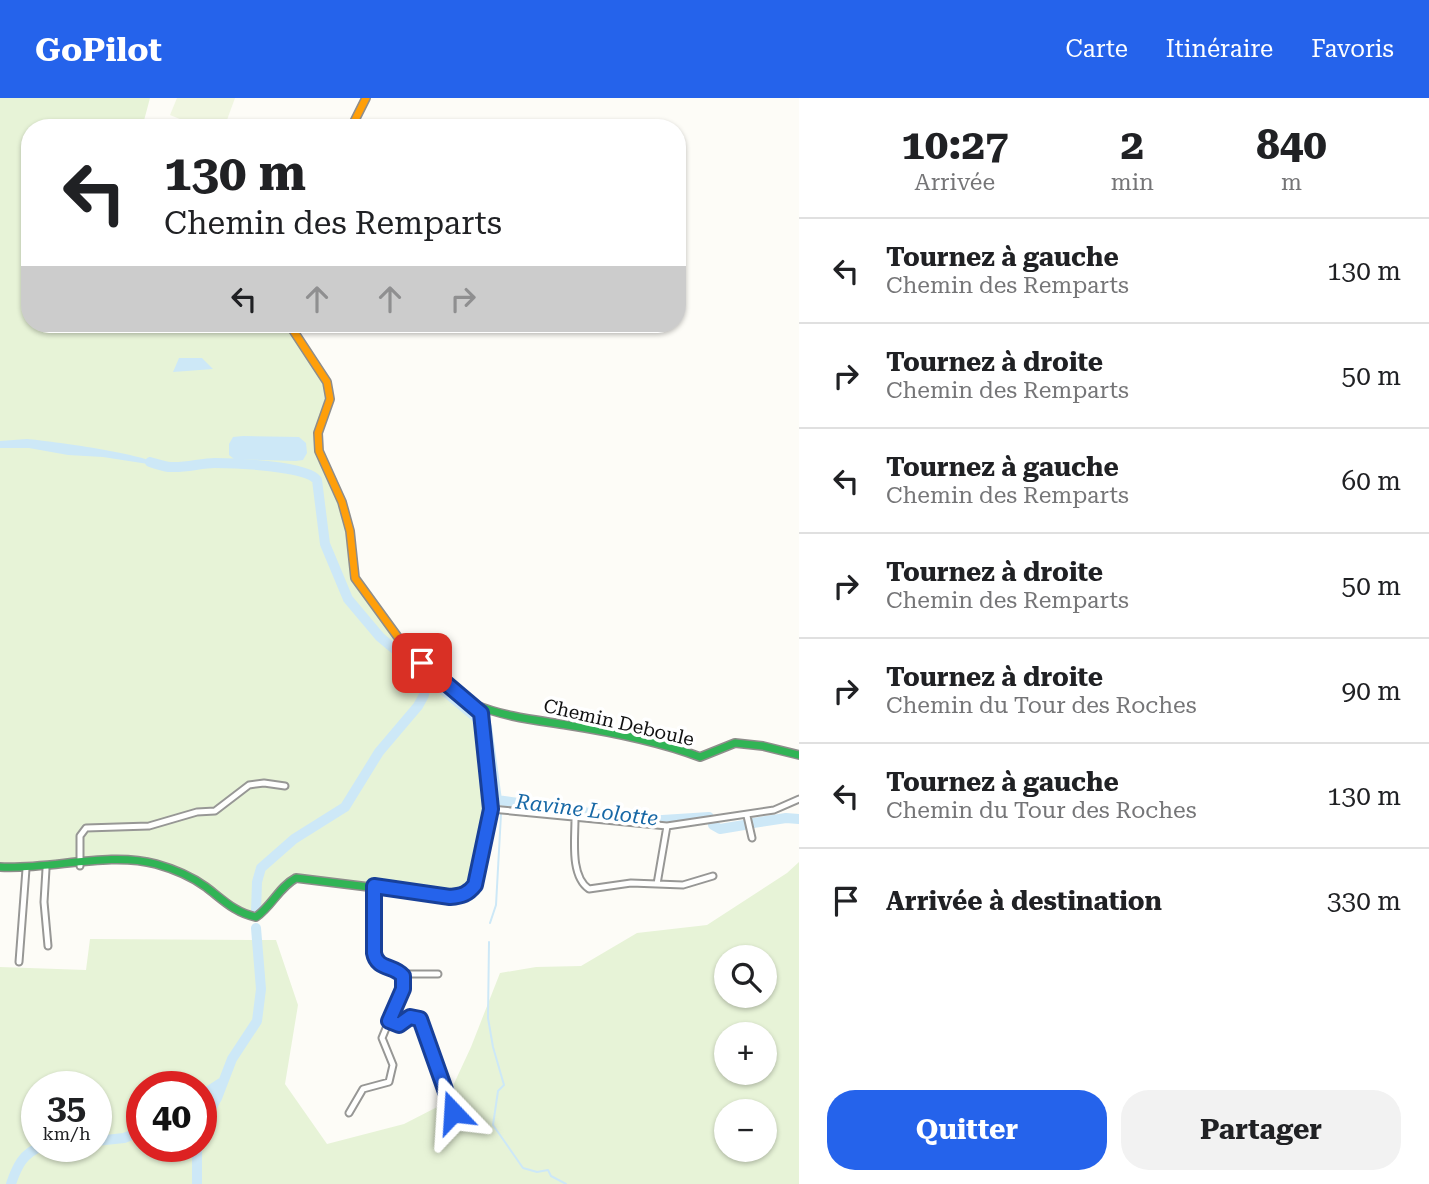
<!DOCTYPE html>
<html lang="fr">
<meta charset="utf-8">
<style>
:root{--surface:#fff;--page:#f2f2f2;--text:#202124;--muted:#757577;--line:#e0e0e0;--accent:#2563eb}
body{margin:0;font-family:"Roboto Serif",serif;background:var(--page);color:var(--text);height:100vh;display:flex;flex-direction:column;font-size:26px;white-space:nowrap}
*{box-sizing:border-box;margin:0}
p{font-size:23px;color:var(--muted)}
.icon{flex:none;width:38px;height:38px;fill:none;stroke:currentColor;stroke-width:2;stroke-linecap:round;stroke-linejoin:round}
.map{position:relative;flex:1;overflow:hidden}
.panel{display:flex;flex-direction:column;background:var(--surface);width:630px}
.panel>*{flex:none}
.guide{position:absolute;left:21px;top:21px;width:665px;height:214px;border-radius:28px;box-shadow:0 2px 5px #0004;background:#fff;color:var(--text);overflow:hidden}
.tools{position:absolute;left:714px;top:847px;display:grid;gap:14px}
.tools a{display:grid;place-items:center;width:63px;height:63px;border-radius:50%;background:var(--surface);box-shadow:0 2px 5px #0004;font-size:35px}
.speed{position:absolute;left:21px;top:973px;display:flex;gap:14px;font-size:35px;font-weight:700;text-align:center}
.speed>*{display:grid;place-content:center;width:91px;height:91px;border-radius:50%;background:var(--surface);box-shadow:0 2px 5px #0004;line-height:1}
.speed small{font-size:18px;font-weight:400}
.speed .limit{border:10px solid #d22;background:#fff;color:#111}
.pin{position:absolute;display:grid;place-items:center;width:60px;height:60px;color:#fff;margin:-30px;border-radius:14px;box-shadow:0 4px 10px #0006}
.me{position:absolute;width:77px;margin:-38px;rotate:340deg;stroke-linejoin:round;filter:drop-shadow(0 0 5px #0008)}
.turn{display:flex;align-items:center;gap:24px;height:147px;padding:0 28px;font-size:32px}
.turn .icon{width:91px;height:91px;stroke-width:2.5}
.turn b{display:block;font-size:49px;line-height:60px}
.lanes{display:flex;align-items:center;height:66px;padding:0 28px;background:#0003;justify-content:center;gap:35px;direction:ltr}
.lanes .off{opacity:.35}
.eta{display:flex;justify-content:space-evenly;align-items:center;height:119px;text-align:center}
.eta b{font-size:42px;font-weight:700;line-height:49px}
.cta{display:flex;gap:14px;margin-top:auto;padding:14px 28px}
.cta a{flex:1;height:80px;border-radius:28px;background:var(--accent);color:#fff;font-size:28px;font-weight:700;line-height:80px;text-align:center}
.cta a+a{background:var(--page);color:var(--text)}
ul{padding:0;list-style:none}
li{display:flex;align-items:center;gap:21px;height:105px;padding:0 28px;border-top:2px solid var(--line)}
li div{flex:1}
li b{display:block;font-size:26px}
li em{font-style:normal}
header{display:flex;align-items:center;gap:42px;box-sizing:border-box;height:98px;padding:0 35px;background:var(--accent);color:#fff}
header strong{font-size:33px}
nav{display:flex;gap:38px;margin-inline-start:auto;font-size:24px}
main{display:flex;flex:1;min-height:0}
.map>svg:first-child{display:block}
.green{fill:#e7f3d7;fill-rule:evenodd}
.pitch{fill:#f0f6e1}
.water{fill:#cde8f7}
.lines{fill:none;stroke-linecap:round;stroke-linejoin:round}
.stream{stroke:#cde8f7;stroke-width:2}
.river{stroke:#cde8f7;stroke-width:10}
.street-casing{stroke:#979795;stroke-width:9}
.fast-casing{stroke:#8e8d8b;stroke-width:10}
.slow-casing{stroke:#8e8d8b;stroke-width:10}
.street{stroke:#fffffe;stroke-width:5}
.fast{stroke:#30b455;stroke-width:7}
.slow{stroke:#ff9f0a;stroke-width:7}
.route-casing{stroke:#184099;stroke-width:18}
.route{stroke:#2563eb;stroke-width:12}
.labels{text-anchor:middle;stroke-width:7;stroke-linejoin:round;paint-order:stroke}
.street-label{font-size:19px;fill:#111;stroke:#fff}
.water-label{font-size:21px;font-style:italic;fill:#1768a6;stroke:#fff}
</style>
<header>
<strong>GoPilot</strong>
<nav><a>Carte</a><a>Itinéraire</a><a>Favoris</a></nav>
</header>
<main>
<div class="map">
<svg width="799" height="1086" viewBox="0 0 799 1086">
<rect width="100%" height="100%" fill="#fdfcf7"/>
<path class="green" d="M0 0H150L142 30H30V226H289L330 293 318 335 319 352 342 404 355 480 388 529 481 615 491 711 475 787 462 798 289 783 267 812 253 819 198 783 150 765 0 769Z
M799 764V1086H0V869L86 872 90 841 276 842 298 907 285 986 327 1046 404 1026 445 1005 471 949 500 875 536 869 581 868 637 835 707 827 787 775ZM726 859H765V898H726ZM726 936H765V975H726ZM37 989H96V1048H37ZM142 989H201V1048H142ZM726 1013H765V1052H726Z"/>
<path class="pitch" d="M177 0H235L224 30H202L170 17Z"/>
<path class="water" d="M179 260H202L213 271 173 274Z
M243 338 299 339 306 345 307 355 303 362 296 363 234 361 229 357V346L233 339Z
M27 341C50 343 149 356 161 368L103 359 68 357 29 350H0V343Z"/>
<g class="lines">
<path class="stream" d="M497 702 499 709
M490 825 496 807 501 716
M489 844 488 920 493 949 504 987 498 993 493 1027 523 1070 537 1074 548 1072 551 1078 566 1086"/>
<path class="river" d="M150 364C157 366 164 369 171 369 186 370 201 365 215 365 235 365 307 368 317 382L325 446 348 501 380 539 479 622
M487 629 497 702 647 723 709 719
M753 725 786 720 799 721
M713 727 720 731 744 727
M256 814 257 784 261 770 294 741 345 709 379 654 418 608 424 597 427 580
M201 998 221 985
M201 1028 217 1000 232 961 257 923 261 891 256 830
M96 1043 124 1040 142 1033
M197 1048V1086
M11 1086C17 1068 23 1055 42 1048"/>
<defs>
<path id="street" d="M491 711 667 728 774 712 799 701
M747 718 752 740
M575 721C575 742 570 778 589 791L631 785 683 787 713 778
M80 768V738L86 730 149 728 197 714 215 713 249 687 264 685 285 688
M46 771 44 804 48 848
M657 786 667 728
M19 864 26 771
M402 876H438
M349 1015 363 991 389 984 393 967 382 940 389 923"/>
<path id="fast" d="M476 607C505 619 536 622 567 627 612 634 658 643 700 659L735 645 763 648 799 657
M0 769C50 772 109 753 156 766 174 771 191 778 206 789 222 801 235 815 256 819 272 808 279 789 296 780L450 799 462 798 475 787 491 711 483 619 472 606 436 578 400 542
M374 788 375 861 403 878V891L389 923 399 927 410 919 420 921 449 998 454 1024"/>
<path id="slow" d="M351 30 366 0
M289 226 327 284 330 301 318 335 319 353 342 404 350 433 355 480 400 542"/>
</defs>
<use href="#street" class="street-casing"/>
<use href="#fast" class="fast-casing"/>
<use href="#slow" class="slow-casing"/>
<use href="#street" class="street"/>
<use href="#fast" class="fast"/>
<use href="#slow" class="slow"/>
</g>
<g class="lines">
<defs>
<path id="route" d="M422 565 481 615 491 711 475 787C468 796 462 798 450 799L374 788V855C377 872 394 867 403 878V891L389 923 399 927 410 919 420 921 453 1014"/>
</defs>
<use href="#route" class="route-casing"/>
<use href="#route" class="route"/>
</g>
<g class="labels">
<g class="street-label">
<text transform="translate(619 624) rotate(13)" y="7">Chemin Deboule</text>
</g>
<g class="water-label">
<text transform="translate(587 712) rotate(7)" y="7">Ravine Lolotte</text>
</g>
</g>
</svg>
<div class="tools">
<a><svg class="icon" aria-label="search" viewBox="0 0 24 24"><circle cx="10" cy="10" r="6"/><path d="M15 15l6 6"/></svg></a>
<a>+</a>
<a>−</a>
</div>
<div class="speed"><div>35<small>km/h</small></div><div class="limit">40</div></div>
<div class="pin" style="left:422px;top:565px;background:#d93025"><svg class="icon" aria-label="arrive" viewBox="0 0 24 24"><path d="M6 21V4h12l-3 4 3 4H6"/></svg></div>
<svg class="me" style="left:453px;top:1014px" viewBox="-20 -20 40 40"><path d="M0-17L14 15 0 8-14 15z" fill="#2563eb" stroke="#fff" stroke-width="4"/></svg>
<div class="guide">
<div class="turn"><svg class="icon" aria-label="left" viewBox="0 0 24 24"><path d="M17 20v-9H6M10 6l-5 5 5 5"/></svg><div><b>130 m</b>Chemin des Remparts</div></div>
<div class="lanes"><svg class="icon" aria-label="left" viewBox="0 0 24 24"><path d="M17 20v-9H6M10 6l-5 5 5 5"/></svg><svg class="icon off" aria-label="ahead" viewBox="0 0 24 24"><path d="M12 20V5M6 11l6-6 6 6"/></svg><svg class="icon off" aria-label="ahead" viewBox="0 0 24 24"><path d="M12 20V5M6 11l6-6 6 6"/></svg><svg class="icon off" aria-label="right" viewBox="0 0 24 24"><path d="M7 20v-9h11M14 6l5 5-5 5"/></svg></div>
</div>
</div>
<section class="panel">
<div class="eta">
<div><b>10:27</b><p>Arrivée</p></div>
<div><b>2</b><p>min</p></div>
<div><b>840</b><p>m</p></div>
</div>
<ul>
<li><svg class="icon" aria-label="left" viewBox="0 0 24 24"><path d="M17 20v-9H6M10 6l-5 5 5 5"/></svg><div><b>Tournez à gauche</b><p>Chemin des Remparts</p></div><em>130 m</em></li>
<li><svg class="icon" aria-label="right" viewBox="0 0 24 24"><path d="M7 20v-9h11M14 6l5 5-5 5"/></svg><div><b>Tournez à droite</b><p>Chemin des Remparts</p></div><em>50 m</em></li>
<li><svg class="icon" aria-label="left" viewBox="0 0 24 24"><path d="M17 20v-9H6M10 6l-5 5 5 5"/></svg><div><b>Tournez à gauche</b><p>Chemin des Remparts</p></div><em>60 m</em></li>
<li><svg class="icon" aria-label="right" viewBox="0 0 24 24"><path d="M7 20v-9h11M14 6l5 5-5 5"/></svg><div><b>Tournez à droite</b><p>Chemin des Remparts</p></div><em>50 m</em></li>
<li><svg class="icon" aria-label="right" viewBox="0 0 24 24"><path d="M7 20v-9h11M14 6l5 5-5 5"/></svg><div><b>Tournez à droite</b><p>Chemin du Tour des Roches</p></div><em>90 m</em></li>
<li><svg class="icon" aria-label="left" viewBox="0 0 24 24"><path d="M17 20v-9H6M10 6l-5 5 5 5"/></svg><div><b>Tournez à gauche</b><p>Chemin du Tour des Roches</p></div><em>130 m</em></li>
<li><svg class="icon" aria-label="arrive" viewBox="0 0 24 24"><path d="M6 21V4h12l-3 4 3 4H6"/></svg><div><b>Arrivée à destination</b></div><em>330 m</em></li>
</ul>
<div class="cta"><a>Quitter</a><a>Partager</a></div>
</section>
</main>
